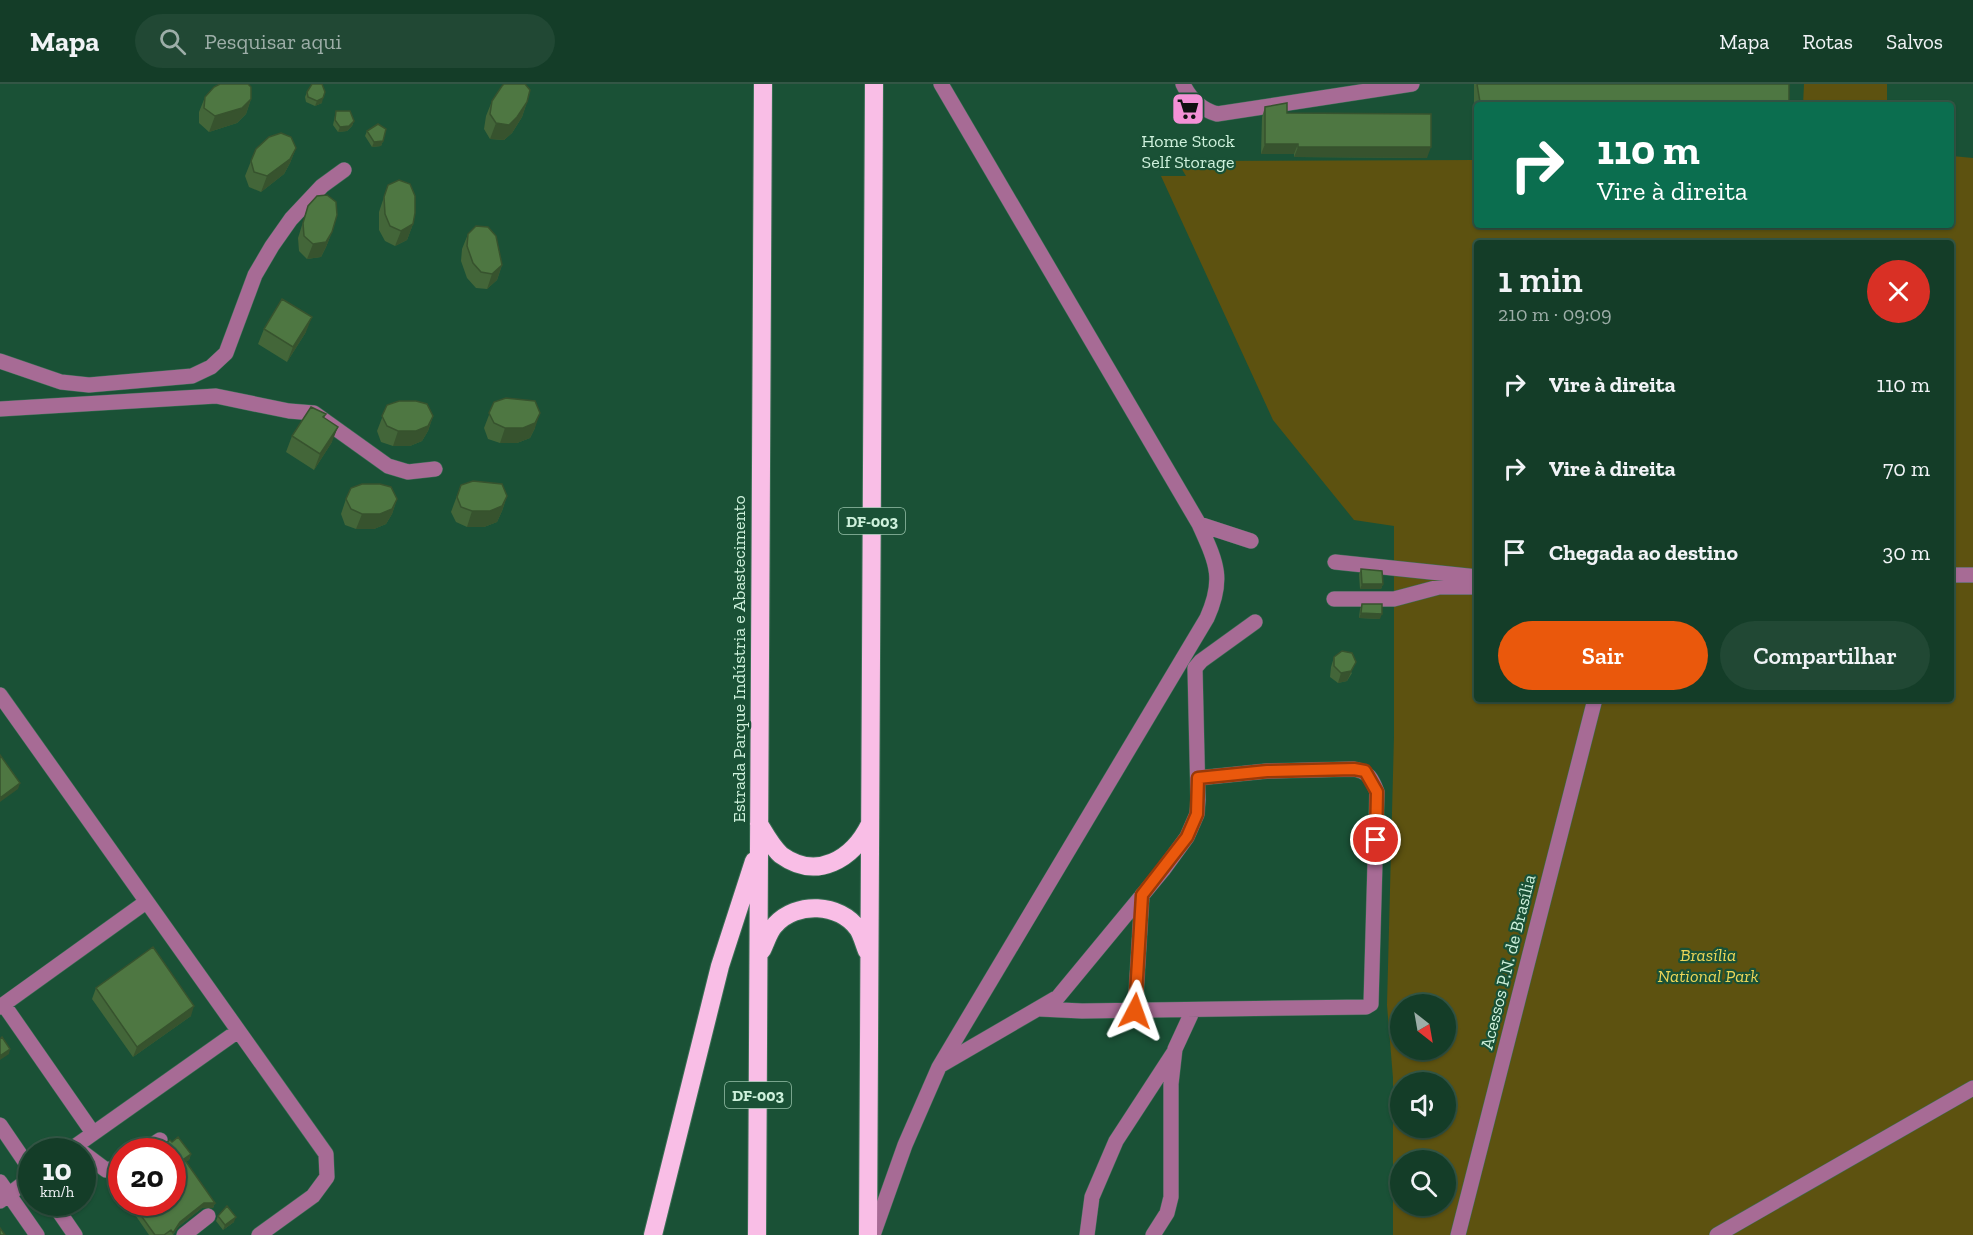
<!DOCTYPE html>
<html lang="pt">
<meta charset="utf-8">
<style>
:root{--surface:#143d28;--page:#214834;--text:#f1f3f6;--muted:#9daea8;--line:#335645;--accent:#ea580c}
body{margin:0;font-family:"Zilla Slab",serif;background:var(--page);color:var(--text);height:100vh;display:flex;flex-direction:column;font-size:22px;white-space:nowrap}
*{box-sizing:border-box;margin:0}
p{font-size:20px;color:var(--muted)}
.icon{flex:none;width:33px;height:33px;fill:none;stroke:currentColor;stroke-width:2;stroke-linecap:round;stroke-linejoin:round}
.map{position:relative;flex:1;overflow:hidden}
.sheet{position:absolute;left:1474px;top:156px;width:480px;height:462px;display:flex;flex-direction:column;background:var(--surface);border-radius:6px;box-shadow:0 2px 4px #0004,0 0 0 2px var(--line)}
.sheet>*{flex:none}
.hud{position:absolute;left:1474px;top:18px;width:480px;height:126px;border-radius:6px;box-shadow:0 2px 4px #0004,0 0 0 2px var(--line);background:#0b6e4f;color:#fff;overflow:hidden}
.needle{width:39px;rotate:149deg}
.fabs{position:absolute;left:1390px;top:910px;display:grid;gap:12px}
.fabs a{display:grid;place-items:center;width:66px;height:66px;border-radius:50%;background:var(--surface);box-shadow:0 2px 4px #0004,0 0 0 2px var(--line);font-size:30px}
.speed{position:absolute;left:18px;top:1054px;display:flex;gap:12px;font-size:30px;font-weight:700;text-align:center}
.speed>*{display:grid;place-content:center;width:78px;height:78px;border-radius:50%;background:var(--surface);box-shadow:0 2px 4px #0004,0 0 0 2px var(--line);line-height:1}
.speed small{font-size:15px;font-weight:400}
.speed .limit{border:9px solid #d22;background:#fff;color:#111}
.pin{position:absolute;display:grid;place-items:center;width:51px;height:51px;color:#fff;margin:-26px;border:3px solid #fff;border-radius:50%;box-shadow:0 2px 6px #0007}
.me{position:absolute;width:66px;margin:-33px;rotate:4deg;stroke-linejoin:round;filter:drop-shadow(0 0 4px #0008)}
.turn{display:flex;align-items:center;gap:21px;height:126px;padding:0 24px;font-size:27px}
.turn .icon{width:78px;height:78px;stroke-width:2.5}
.turn b{display:block;font-size:42px;line-height:51px}
.round{display:grid;place-items:center;flex:none;width:63px;height:63px;border-radius:32px;background:var(--page)}
.overview{display:flex;align-items:center;justify-content:space-between;height:102px;padding:0 24px}
h1{font-size:36px;font-weight:600;line-height:45px}
.action{display:flex;gap:12px;margin-top:auto;padding:12px 24px}
.action a{flex:1;height:69px;border-radius:36px;background:var(--accent);color:#fff;font-size:24px;font-weight:600;line-height:69px;text-align:center}
.action a+a{background:var(--page);color:var(--text)}
ul{padding:0;list-style:none}
li{display:flex;align-items:center;gap:18px;height:84px;padding:0 24px}
li div{flex:1}
li b{display:block;font-size:22px}
li em{font-style:normal}
header{display:flex;align-items:center;gap:36px;box-sizing:border-box;height:84px;padding:0 30px;background:var(--surface);border-bottom:2px solid var(--line)}
header strong{font-size:28px}
nav{display:flex;gap:33px;margin-inline-start:auto;font-size:21px}
.search{width:420px;height:54px;background:var(--page);display:flex;align-items:center;gap:15px;box-sizing:border-box;padding:0 21px;border-radius:33px;color:var(--muted);font-size:22px}
.map>svg:first-child{display:block}
.green{fill:#5d5210;fill-rule:evenodd}
.lines{fill:none;stroke-linecap:round;stroke-linejoin:round}
.minor-casing{stroke:#3a6e54;stroke-width:16}
.highway-casing{stroke:#3a6e54;stroke-width:20}
.minor{stroke:#a76b95;stroke-width:15}
.highway{stroke:#f9bee6;stroke-width:18}
.wall{fill:#436639}
.shaded-wall{fill:#37532e}
.building{fill:#4e7742;stroke:#37532e;stroke-width:1.5}
.route-casing{stroke:#983908;stroke-width:15}
.route{stroke:#ea580c;stroke-width:10}
.labels{text-anchor:middle;stroke-width:4.5;stroke-linejoin:round;paint-order:stroke}
.shield{fill:#1a5136;stroke:#98c1aa;stroke-width:1.5}
.shield-label{font-size:16px;font-weight:bold;fill:#cef1dc}
.poi-label{font-size:18px;fill:#cef1dc;stroke:#1a5136}
.street-label{font-size:18px;fill:#cef1dc;stroke:#1a5136}
.park-label{font-size:18px;font-style:italic;fill:#edd658;stroke:#1a5136}
</style>
<header>
<strong>Mapa</strong>
<div class="search"><svg class="icon" aria-label="search" viewBox="0 0 24 24"><circle cx="10" cy="10" r="6"/><path d="M15 15l6 6"/></svg>Pesquisar aqui</div>
<nav><a>Mapa</a><a>Rotas</a><a>Salvos</a></nav>
</header>
<div class="map">
<svg width="1973" height="1151" viewBox="0 0 1973 1151">
<rect width="100%" height="100%" fill="#1a5136"/>
<path class="green" d="M1804 0H1887V21H1803Z
M1952 72 1973 74V1151H1393V994L1387 921 1394 652V442L1354 436 1273 336 1161 92H1186L1177 77 1477 76 1478 141H1952ZM1478 159H1952V615H1478ZM1401 921H1446V966H1401ZM1401 999H1446V1044H1401ZM1401 1077H1446V1122H1401Z"/>
<g class="lines">
<defs>
<path id="minor" d="M941 0 1199 440 1251 457
M1183 0C1190 15 1200 25 1217 30L1412 0
M0 277 61 298 89 301 192 292 211 283 226 269 255 191 272 162 291 135 322 102 344 86
M0 325 216 312 289 327 314 329 388 382 408 388 435 385
M1335 478 1478 493
M1952 491H1973
M1334 515H1394L1439 503H1478
M0 611 326 1070 327 1093 313 1112 259 1151
M4 921 93 1049
M0 923 146 818
M1040 925 1082 927 1366 923 1371 920 1377 708C1372 695 1369 688 1354 685L1267 687 1198 694
M1135 927 1142 811
M941 981 1058 913 1163 786 1187 753 1197 730 1198 716 1195 584 1201 577 1255 538
M0 1041 32 1088
M67 1068 238 947
M82 1068 106 1086 122 1082
M142 1068 160 1056
M0 1098 37 1151
M0 1117 32 1093
M53 1119 75 1151
M184 1151 208 1132
M873 1151 905 1061 939 983 1207 534C1225 494 1216 478 1199 440
M1087 1151 1092 1113 1116 1057 1174 968
M1153 1151 1167 1129 1171 1113V1000L1175 965 1193 926
M1458 1151 1595 615
M1717 1151 1973 1004"/>
<path id="highway" d="M759 740C765 750 772 763 781 771 817 797 853 775 870 740
M762 866C766 858 769 847 775 841 796 817 840 819 858 845 862 851 864 860 867 867
M653 1151 720 882 754 777
M757 1151 763 0
M868 1151 874 0"/>
</defs>
<use href="#minor" class="minor-casing"/>
<use href="#highway" class="highway-casing"/>
<use href="#minor" class="minor"/>
<use href="#highway" class="highway"/>
</g>
<path class="wall" d="M1474 0H1789V21H1478V28H1476L1474 19Z
M307 8 322 19 315 22 306 18 305 13Z
M205 13 251 15 246 30 237 39 209 48 199 39V28Z
M492 17 527 18 522 33 512 49 504 56 490 55 484 45 486 32Z
M1265 23 1287 29 1427 74 1294 73V70H1261L1262 33Z
M336 27 354 37 352 42 347 47 338 48 333 41Z
M367 47 383 57 381 62 372 63 365 52Z
M296 64 290 79 284 90 261 108 249 103 245 92 251 77Z
M388 101 413 140 407 156 395 162 385 157 379 146V128Z
M308 122 332 148 326 163 321 173 307 175 299 167 298 154Z
M468 150 502 181 497 196 487 205 476 204 467 194 461 177 462 165Z
M264 245 306 248 287 278 258 260Z
M494 318 535 344 530 354 517 359H500L488 355 484 344Z
M387 321 433 332 428 347 422 357 410 362H393L381 358 377 347Z
M326 330 324 334 332 358 314 386 286 368 292 352Z
M461 401 507 412 502 427 497 438 484 443H467L456 438 451 428Z
M346 415H397L392 430 386 440 374 445H356L345 441 341 430Z
M1361 485 1383 500 1381 505H1360L1359 490Z
M1362 520 1380 535 1359 534 1360 525Z
M1334 573 1352 589 1347 597 1338 599 1330 593 1331 583Z
M96 904 191 932 133 973 92 915Z
M172 1058 191 1070 189 1076 186 1077 215 1119 213 1124H202L178 1143 173 1151H149L127 1119H172Z
M122 1089V1112L113 1100 115 1095Z
M218 1132 234 1138 223 1146 216 1137Z"/>
<path class="shaded-wall" d="M323 14 322 19 315 22 317 17Z
M251 15 246 30 237 39 209 48 215 32Z
M527 18 522 33 512 49 504 56 490 55 496 39Z
M354 37 352 42 347 47 338 48 340 43Z
M383 57 381 62 372 63 374 58Z
M1265 60H1298L1294 70H1261Z
M1298 63H1431L1427 74 1294 73Z
M296 64 290 79 284 90 261 108 267 92Z
M413 140 407 156 395 162 401 147Z
M332 148 326 163 321 173 307 175 313 160Z
M502 181 497 196 487 205 492 190Z
M312 233 306 248 287 278 293 263Z
M540 329 535 344 530 354 517 359H500L505 344Z
M433 332 428 347 422 357 410 362H393L398 347Z
M338 343 332 358 314 386 320 370Z
M507 412 502 427 497 438 484 443H467L472 427Z
M397 415 392 430 386 440 374 445H356L362 430Z
M1362 500H1383L1381 505H1360Z
M1361 529 1382 530 1380 535 1359 534Z
M1356 578 1347 597 1338 599 1341 589Z
M20 699 18 705 0 718V714Z
M194 922 191 932 133 973 137 963Z
M10 965 9 970 0 976V972Z
M191 1070 189 1076 182 1080 184 1075Z
M204 1119H215L213 1124H202L178 1143 172 1151 180 1138Z
M236 1133 234 1138 223 1146 225 1141Z"/>
<path class="building" d="M220 0H248L251 3V15L242 24 215 32 204 24 205 13 214 3Z
M312 0H322L325 8 323 14 317 17 308 13 307 8Z
M504 0H525L530 6 527 18 517 33 509 41 496 39 490 30 492 17 502 2Z
M1477 0H1789V21H1483V18H1480Z
M1287 19V29L1431 30V63H1298V60H1265V23Z
M336 27H350L354 37 349 42 340 43 335 36Z
M378 40 386 45 383 57 374 58 367 47Z
M281 49 291 53 296 64 290 75 267 92 254 88 251 77 256 65 269 53Z
M399 96 410 100 415 112V129L413 140 401 147 390 142 385 130 384 113 388 101Z
M327 111 336 118 337 131 332 148 326 158 313 160 304 152 303 139 308 122 317 112Z
M476 142 488 143 496 152 502 181 492 190 481 188 473 179 467 162 468 150Z
M282 215 312 233 293 263 264 245Z
M506 314 535 317 540 329 535 339 523 344H505L494 339 489 329 494 318Z
M399 317H416L427 320 433 332 428 342 416 347H398L387 342 382 332 387 321Z
M311 323 326 330 323 333 338 343 320 370 292 352Z
M473 397 502 400 507 412 502 422 490 427H472L461 423 457 413 461 401Z
M362 400H380L391 403 397 415 392 425 380 430H362L351 425 346 415 351 404Z
M1361 485 1382 487 1383 500H1362Z
M1362 520H1382V530L1361 529Z
M1342 567 1352 569 1356 578 1351 587 1341 589 1334 582V573Z
M0 671 20 699 0 714Z
M153 863 194 922 137 963 96 904Z
M2 953 10 965 0 972V955Z
M178 1053 191 1070 184 1075 215 1119H204L180 1138 173 1149 171 1146 164 1151H155L132 1119H172V1068H153L170 1056 172 1058Z
M122 1089V1104L115 1095Z
M227 1122 236 1133 225 1141 218 1132Z
M0 1144 5 1151H0Z"/>
<g class="lines">
<defs>
<path id="route" d="M1135 927 1142 811 1187 753 1197 730 1198 694 1267 687 1354 685 1365 687 1377 708 1376 756"/>
</defs>
<use href="#route" class="route-casing"/>
<use href="#route" class="route"/>
</g>
<defs>
<symbol id="supermarket-square" viewBox="-11 -11 22 22"><rect x="-9" y="-9" width="18" height="18" rx="4" fill="#f391d6" stroke="#1a5136"/><path d="M-6-5.5h2.5l.6 2H6L4.5 2H-2.5L-4.4-4H-6ZM-1.5 3.2a1.3 1.3 0 1 0 .1 0ZM3 3.2a1.3 1.3 0 1 0 .1 0Z" fill="#111"/></symbol>
</defs>
<g fill-rule="evenodd">
<use href="#supermarket-square" x="1169" y="6" width="38" height="38"/>
</g>
<g class="labels">
<g class="shield">
<rect x="839" y="424" width="66" height="26" rx="4.5"/>
<rect x="725" y="998" width="66" height="26" rx="4.5"/>
</g>
<g class="shield-label">
<text x="872" y="443">DF-003</text>
<text x="758" y="1017">DF-003</text>
</g>
<g class="poi-label">
<text x="1188" y="63">Home Stock<tspan x="1188" dy="21">Self Storage</tspan></text>
</g>
<g class="street-label">
<text transform="translate(739 575) rotate(-90)" y="6">Estrada Parque Indústria e Abastecimento</text>
<text transform="translate(1508 878) rotate(-76)" y="6">Acessos P.N. de Brasília</text>
</g>
<g class="park-label">
<text x="1708" y="877">Brasília<tspan x="1708" dy="21">National Park</tspan></text>
</g>
</g>
</svg>
<div class="fabs">
<a><svg class="needle" viewBox="-14 -14 28 28"><path d="M0-13l5 13h-10z" fill="#e53935"/><path d="M0 13l5-13h-10z" fill="#9daea8"/></svg></a>
<a><svg class="icon" aria-label="sound" viewBox="0 0 24 24"><path d="M4 9h4l5-4v14l-5-4H4zM17 9q2 3 0 6"/></svg></a>
<a><svg class="icon" aria-label="search" viewBox="0 0 24 24"><circle cx="10" cy="10" r="6"/><path d="M15 15l6 6"/></svg></a>
</div>
<div class="speed"><div>10<small>km/h</small></div><div class="limit">20</div></div>
<div class="pin" style="left:1376px;top:756px;background:#d93025"><svg class="icon" aria-label="arrive" viewBox="0 0 24 24"><path d="M6 21V4h12l-3 4 3 4H6"/></svg></div>
<svg class="me" style="left:1135px;top:927px" viewBox="-20 -20 40 40"><path d="M0-17L14 15 0 8-14 15z" fill="#ea580c" stroke="#fff" stroke-width="4"/></svg>
<div class="hud">
<div class="turn"><svg class="icon" aria-label="right" viewBox="0 0 24 24"><path d="M7 20v-9h11M14 6l5 5-5 5"/></svg><div><b>110 m</b>Vire à direita</div></div>
</div>
<section class="sheet">
<div class="overview"><div><h1>1 min</h1><p>210 m · 09:09</p></div><a class="round" style="background:#d93025;color:#fff"><svg class="icon" aria-label="close" viewBox="0 0 24 24"><path d="M6 6l12 12M18 6L6 18"/></svg></a></div>
<ul>
<li><svg class="icon" aria-label="right" viewBox="0 0 24 24"><path d="M7 20v-9h11M14 6l5 5-5 5"/></svg><div><b>Vire à direita</b></div><em>110 m</em></li>
<li><svg class="icon" aria-label="right" viewBox="0 0 24 24"><path d="M7 20v-9h11M14 6l5 5-5 5"/></svg><div><b>Vire à direita</b></div><em>70 m</em></li>
<li><svg class="icon" aria-label="arrive" viewBox="0 0 24 24"><path d="M6 21V4h12l-3 4 3 4H6"/></svg><div><b>Chegada ao destino</b></div><em>30 m</em></li>
</ul>
<div class="action"><a>Sair</a><a>Compartilhar</a></div>
</section>
</div>
